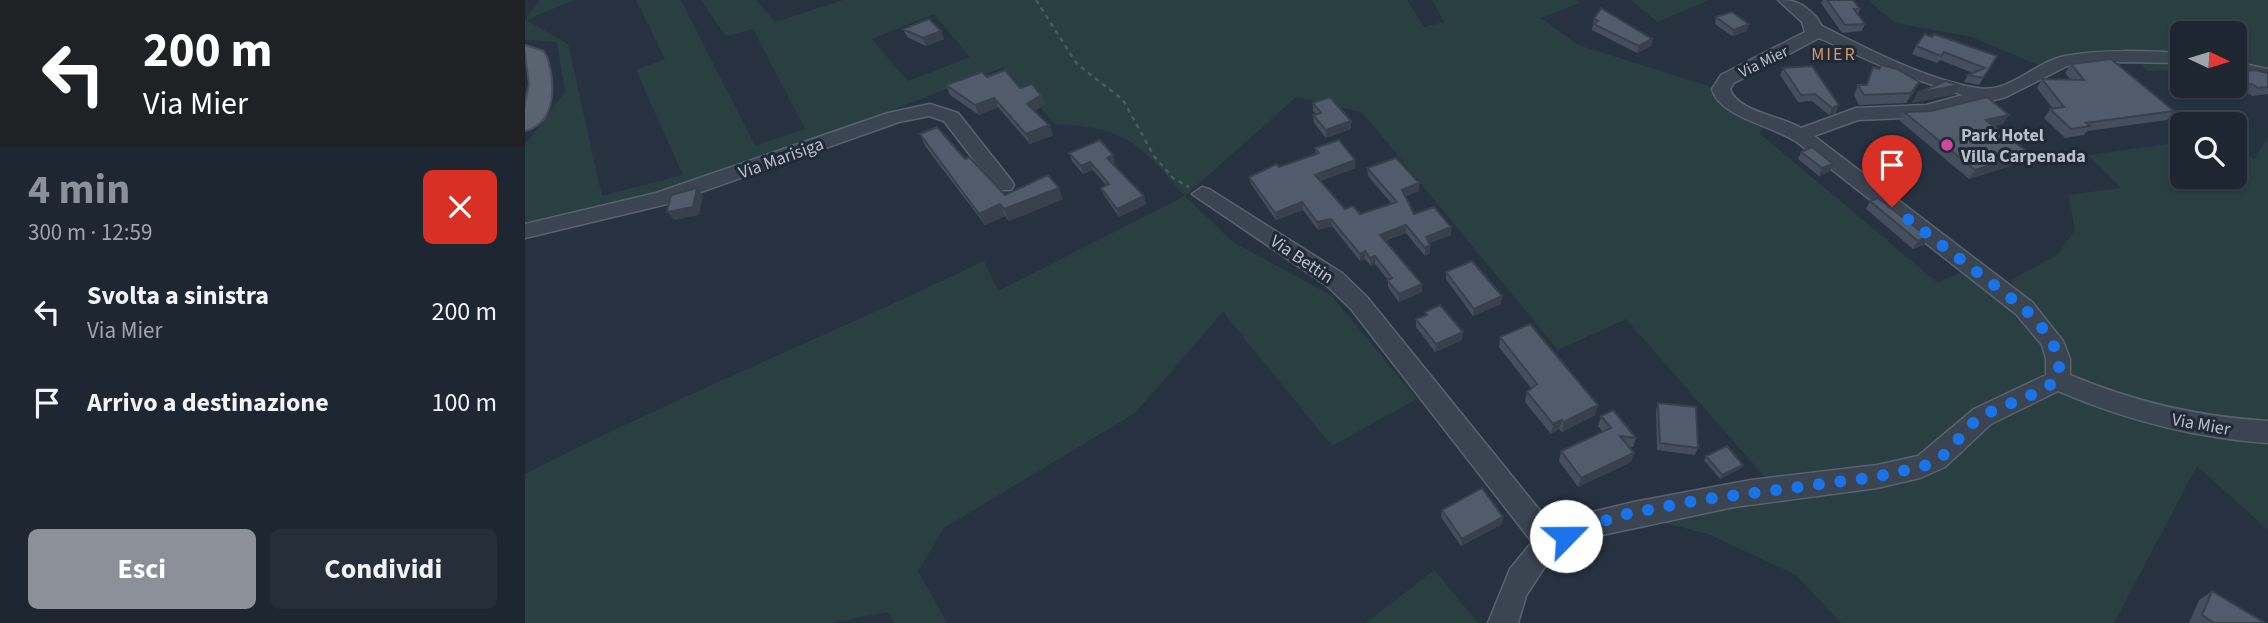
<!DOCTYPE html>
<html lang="it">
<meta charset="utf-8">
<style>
:root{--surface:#1d2631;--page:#252e39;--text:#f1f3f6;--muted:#a0a5ab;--line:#3b434d;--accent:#8c9099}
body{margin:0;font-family:"Source Sans 3",sans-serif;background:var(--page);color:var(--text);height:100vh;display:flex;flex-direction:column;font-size:26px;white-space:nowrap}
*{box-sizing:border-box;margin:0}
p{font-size:23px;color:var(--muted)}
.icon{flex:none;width:38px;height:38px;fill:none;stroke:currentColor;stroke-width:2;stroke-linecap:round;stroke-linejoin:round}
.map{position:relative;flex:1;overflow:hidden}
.drawer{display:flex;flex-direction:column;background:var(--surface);width:525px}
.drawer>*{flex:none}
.guide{background:#202124;color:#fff;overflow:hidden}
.needle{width:46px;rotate:94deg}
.fabs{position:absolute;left:1645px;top:21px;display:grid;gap:14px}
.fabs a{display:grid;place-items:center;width:77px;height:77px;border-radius:10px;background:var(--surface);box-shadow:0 2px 5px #0004,0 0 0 2px var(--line);font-size:35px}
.pin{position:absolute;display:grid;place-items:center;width:60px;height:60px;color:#fff;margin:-72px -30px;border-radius:50% 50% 50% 0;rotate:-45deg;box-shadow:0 0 7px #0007}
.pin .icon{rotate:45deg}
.me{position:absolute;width:77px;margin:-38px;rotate:67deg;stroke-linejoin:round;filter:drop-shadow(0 0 5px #0008)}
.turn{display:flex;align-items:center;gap:24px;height:147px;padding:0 28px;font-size:32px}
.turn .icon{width:91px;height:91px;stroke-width:2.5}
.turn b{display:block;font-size:49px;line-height:60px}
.round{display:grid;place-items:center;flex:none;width:74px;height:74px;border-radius:10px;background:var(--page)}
.head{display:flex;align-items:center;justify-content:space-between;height:119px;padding:0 28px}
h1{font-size:42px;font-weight:700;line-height:52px;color:var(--accent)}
.cta{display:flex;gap:14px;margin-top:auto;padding:14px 28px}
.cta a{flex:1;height:80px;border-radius:10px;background:var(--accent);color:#fff;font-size:28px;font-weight:700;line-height:80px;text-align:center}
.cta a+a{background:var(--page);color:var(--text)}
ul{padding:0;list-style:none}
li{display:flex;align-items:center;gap:21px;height:91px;padding:0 28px}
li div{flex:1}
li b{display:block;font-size:26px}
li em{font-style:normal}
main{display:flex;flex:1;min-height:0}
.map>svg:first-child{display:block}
.green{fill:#293f42;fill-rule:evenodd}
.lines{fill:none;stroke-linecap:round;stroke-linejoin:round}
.minor-casing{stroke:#59626e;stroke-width:3}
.major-casing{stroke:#454d5a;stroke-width:4}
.path{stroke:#475c5f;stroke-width:2.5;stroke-dasharray:4.5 4.5;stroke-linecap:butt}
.minor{fill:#3b4451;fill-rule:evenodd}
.major{fill:#596371;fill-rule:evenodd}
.wall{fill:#454e5d}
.shaded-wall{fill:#38404c}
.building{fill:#505b6c;stroke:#38404c;stroke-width:2}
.route{stroke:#1a73e8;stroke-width:12;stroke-dasharray:0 21.6}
.hotel-dot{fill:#d1479c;stroke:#202936;stroke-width:2.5}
.labels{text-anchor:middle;stroke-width:6;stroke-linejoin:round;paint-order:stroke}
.far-street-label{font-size:16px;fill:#b8bfcb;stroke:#202936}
.far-quarter-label{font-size:18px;letter-spacing:2px;fill:#d3986b;stroke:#202936}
.poi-label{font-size:18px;font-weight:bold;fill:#b8bfcb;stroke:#202936;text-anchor:start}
.street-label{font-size:18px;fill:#b8bfcb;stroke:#202936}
</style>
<main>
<section class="drawer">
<div class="guide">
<div class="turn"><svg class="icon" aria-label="left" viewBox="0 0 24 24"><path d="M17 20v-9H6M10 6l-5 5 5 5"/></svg><div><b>200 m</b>Via Mier</div></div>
</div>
<div class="head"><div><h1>4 min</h1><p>300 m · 12:59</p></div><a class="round" style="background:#d93025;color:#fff"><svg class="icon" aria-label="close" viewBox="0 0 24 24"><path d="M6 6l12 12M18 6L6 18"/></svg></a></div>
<ul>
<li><svg class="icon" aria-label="left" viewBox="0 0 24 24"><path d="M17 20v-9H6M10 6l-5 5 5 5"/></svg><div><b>Svolta a sinistra</b><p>Via Mier</p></div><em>200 m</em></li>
<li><svg class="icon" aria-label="arrive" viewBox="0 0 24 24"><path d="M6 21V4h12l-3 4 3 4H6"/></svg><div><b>Arrivo a destinazione</b></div><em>100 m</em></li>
</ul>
<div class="cta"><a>Esci</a><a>Condividi</a></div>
</section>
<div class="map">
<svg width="1743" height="623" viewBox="0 0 1743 623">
<rect width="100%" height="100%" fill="#273241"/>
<path class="green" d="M15 0H49L1 20 43 44 77 196 158 175 111 70 140 59 111 0H156L230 146 280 129 228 29 201 36 176 0H231L250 22 318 0H882L899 27 919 22 907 0H1052L1054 3 1016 18 1053 45 1193 89 1245 121 1234 133 1413 283 1448 266 1503 308 1486 280 1532 255 1550 230 1543 195 1596 188 1563 155 1657 142V177H1710V152L1730 159 1743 136V530L1672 466 1589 623H1316L1271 575 1183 534 1116 517 1261 501 1101 319 1033 350 837 112 771 97 660 196 708 242 806 295 892 399 807 446 698 312 610 413 419 528 393 571 422 623H369L363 612 305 623H0V474C150 397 307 334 459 261L473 291 660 196C613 143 604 128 530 124L479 67 185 180 0 226V145L40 92 32 42 0 40V20ZM409 14 445 57 383 81 347 39Z
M1106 0H1184L1133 22Z
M1343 0H1743V81L1710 75V33H1657V70L1622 71 1612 58 1535 64 1525 70 1447 37 1370 23Z
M909 570 953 623H841Z"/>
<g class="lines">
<defs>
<path id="minor" d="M1253 0C1269 0 1278 3 1290 16 1295 20 1293 24 1299 27 1344 50 1403 80 1452 88 1485 94 1509 62 1540 56 1578 49 1619 51 1657 53V63L1591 62 1542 66 1481 97 1401 117 1333 120 1289 136 1507 302 1538 341 1545 359V375C1609 402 1674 417 1743 421V443C1670 438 1601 420 1533 391L1466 424 1420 467 1395 478 1352 488 1209 507 1063 538 1037 552 1019 568 1001 596 993 623H963L985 569 1007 542 826 309 801 285 667 194 677 187 684 189 817 273 842 297 1029 528 1067 512 1109 502 1226 480 1352 465 1393 456 1449 409 1521 375V359L1517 345 1491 314 1273 143C1248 125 1195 118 1187 89L1196 75 1280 32 1277 22ZM1294 38 1372 73 1438 95 1401 105 1331 108 1276 128C1257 116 1212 112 1205 89L1209 83Z
M1710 62 1743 69V79L1710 72Z
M405 104 433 113 486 180 489 185 486 190H472L419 121 404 116 374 122 142 204 0 238V224L131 193 363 113Z"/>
<path id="major" d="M0 46 18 52 21 57C29 81 32 122 0 130V108L5 84Z"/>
</defs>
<use href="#minor" class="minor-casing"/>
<use href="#major" class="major-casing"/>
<path class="path" d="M511 0 552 64 598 100 629 156 648 178 664 187"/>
<use href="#minor" class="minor"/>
<use href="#major" class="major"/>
</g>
<path class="wall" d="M1298 0H1328L1335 9 1333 14 1340 24 1337 31 1317 33 1296 3Z
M1191 17 1222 31 1207 36 1190 24Z
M1069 19 1127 39 1126 46 1112 53 1067 30Z
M378 29 416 31 419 39 401 46 382 37Z
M1391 46 1472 56 1454 85 1439 82 1443 75 1448 73 1415 60 1412 63 1387 54Z
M1546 64 1649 111 1642 120 1562 131 1559 135 1540 138 1519 118 1525 109H1528L1512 88 1517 79 1546 80 1540 73Z
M1287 66 1311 113 1304 115 1287 101 1273 102 1255 75 1258 68Z
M1348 67 1389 92 1381 103 1334 105 1329 95 1333 85H1341Z
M1710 72 1743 73V94L1727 96 1721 92 1705 94 1695 86H1710Z
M462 77 516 95 520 104 509 111 524 125 528 135 505 144 473 107 454 115 425 95 421 85Z
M788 103 826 121V129L801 138 789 123 788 115 791 114 788 111Z
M1379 112 1478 124 1469 126 1504 153 1498 162 1444 179 1375 121Z
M395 134 440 159 480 195 538 199 484 221 480 216 460 225 400 146Z
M790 148 831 168 795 181 820 209 835 214 867 204 843 176 842 168 894 183V191L881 196 889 214 926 227V235L904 243 905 253 900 256 881 233 860 241 897 292 874 302 863 287V280L850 264 846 266 840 259 835 261 807 226 793 230 778 210 751 220 726 184 724 177 791 154Z
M1276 152 1305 171 1294 176 1273 159Z
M544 153 590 163 588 164 621 204 594 217 579 195 576 188 581 185 568 170 558 174 547 161Z
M1345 201 1399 245 1388 249 1341 209Z
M921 272 976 304 948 316 921 279Z
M900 312 937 340 910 352 891 327V319L900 316Z
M975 337 1070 415 1037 432 1034 429 1026 434 1000 402 1002 392 1006 388 974 347Z
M1133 403 1173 448 1170 455 1132 450 1131 410Z
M1076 416 1111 438 1108 447H1104L1106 462 1053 487 1034 461 1036 451 1078 432 1073 426Z
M1181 456 1216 468 1195 479 1179 460Z
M917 510 978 517 977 524 936 546 916 517Z
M1687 591 1740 623H1664L1674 600Z"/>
<path class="shaded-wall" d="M1224 24 1222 31 1207 36 1209 30Z
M416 31 419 39 401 46 398 38Z
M1127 39 1126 46 1112 53 1114 46Z
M1394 82 1389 92 1381 103 1386 93Z
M1434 85 1429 95 1387 103 1392 93Z
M516 95 520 104 506 114 502 104Z
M469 98 473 107 454 115 450 105Z
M1314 105 1311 113 1304 115 1307 108Z
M1484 115 1478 124 1456 129 1461 120Z
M826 121V129L801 138V130Z
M524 125 528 135 505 144 501 134Z
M1504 153 1498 162 1444 179 1450 170Z
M588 155 590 163 584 166 582 158Z
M830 160 831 168 790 183V175Z
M565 162 568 170 558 174 556 166Z
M1308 164 1305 171 1294 176 1297 168Z
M894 183V191L877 197V190Z
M172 188 178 196 174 215 149 220 142 212Z
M534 188 538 199 484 221 479 209Z
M619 196 621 204 594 217 592 209Z
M777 202 778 210 751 220 750 213Z
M475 204 480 216 460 225 454 214Z
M806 219 807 226 793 230 792 222Z
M881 225V233L855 243V235Z
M926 227V235L900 245 901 237Z
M1403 237 1399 245 1388 249 1393 241Z
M905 245V253L900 256V248Z
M840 251V259L835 261V254Z
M850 256V264L846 266 845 258Z
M897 284V292L874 302V294Z
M977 296 976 304 948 316 949 309Z
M938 332 937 340 910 352 911 344Z
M1073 405 1070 415 1037 432 1039 422Z
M1037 420 1034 429 1026 434 1028 424Z
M1109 453 1106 462 1053 487 1056 478Z
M1218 465 1216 468 1195 479 1197 475Z
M978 517 977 524 936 546 937 539Z"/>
<path class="building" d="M1302 0H1328L1335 9H1329L1340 24 1320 25Z
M1076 8 1127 39 1114 46 1068 24 1073 21 1069 19Z
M1207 12 1224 24 1209 30 1191 17Z
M404 19 416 31 398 38 378 29Z
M1400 34 1407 37 1409 34 1472 56 1458 78 1443 75 1460 68 1419 52 1416 56 1391 46Z
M1586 59 1649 111 1561 123 1565 126 1546 129 1525 109 1539 107 1517 79 1559 80 1546 64Z
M1356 65 1372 69 1394 82 1386 93 1339 95 1333 85H1342L1348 67 1354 69Z
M1287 66 1314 105 1307 108 1290 94 1276 95 1258 68Z
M480 70 495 88 507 84 516 95 502 104 524 125 501 134 469 98 450 105 421 85 457 72 462 77Z
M1730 70 1743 73V87L1733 88 1727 84 1711 86 1710 85V72Z
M1421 81 1434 85 1392 93Z
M805 97 826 121 801 130 788 115 796 113 788 103Z
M1462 97 1484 115 1461 120 1504 153 1450 170 1379 112 1406 111Z
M412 127 440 159 444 157 480 195 523 175 534 188 479 209 475 204 454 214 395 134Z
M575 140 588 155 582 158 619 196 592 209 576 188 584 184 565 162 556 166 544 153Z
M814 140 830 160 790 175 820 209 828 206 835 214 872 202 842 168 871 158 894 183 877 190 889 214 909 207 926 227 901 237 905 245 900 248 881 225 855 235 897 284 874 294 862 280 867 278 850 256 845 258 840 251 835 254 806 219 792 222 777 202 750 213 724 177 752 164 754 167 794 153 790 148Z
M1287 147 1308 164 1297 168 1276 152Z
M172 188 168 207 142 212 146 195Z
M1353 198 1403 237 1393 241 1345 201Z
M947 261 977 296 949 309 921 272Z
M915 305 938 332 911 344 891 319 902 315 900 312Z
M1005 324 1073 405 1039 422 1037 420 1028 424 1002 392 1012 384 975 337Z
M1133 403 1171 407 1173 448 1135 443Z
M1088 410 1111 438 1095 436 1109 453 1056 478 1036 451 1086 428 1076 416Z
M1202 446 1218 465 1197 475 1181 456Z
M957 488 978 517 937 539 917 510Z
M1687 591 1740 623H1689L1677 615Z"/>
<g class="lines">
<path class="route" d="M1041 536 1092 516 1174 500 1350 477 1399 466 1420 454 1448 423 1467 411 1516 391 1532 380C1541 351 1518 328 1499 308L1367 207"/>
</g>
<circle class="hotel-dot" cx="1422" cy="145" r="7"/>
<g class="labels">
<g class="far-street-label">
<text transform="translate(1238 61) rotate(-26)" y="6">Via Mier</text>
</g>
<g class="far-quarter-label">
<text x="1309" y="60">MIER</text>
</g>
<g class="poi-label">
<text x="1436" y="141">Park Hotel<tspan x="1436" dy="21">Villa Carpenada</tspan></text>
</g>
<g class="street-label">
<text transform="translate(256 158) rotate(-20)" y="6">Via Marisiga</text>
<text transform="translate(777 259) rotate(34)" y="6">Via Bettin</text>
<text transform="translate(1676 424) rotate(10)" y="6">Via Mier</text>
</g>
</g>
</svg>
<div class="fabs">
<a><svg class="needle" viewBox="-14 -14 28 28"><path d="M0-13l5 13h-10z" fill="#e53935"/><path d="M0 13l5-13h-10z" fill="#a0a5ab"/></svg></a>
<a><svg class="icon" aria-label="search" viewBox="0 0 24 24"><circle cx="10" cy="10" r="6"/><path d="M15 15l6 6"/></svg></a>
</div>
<div class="pin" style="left:1367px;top:207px;background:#d93025"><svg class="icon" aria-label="arrive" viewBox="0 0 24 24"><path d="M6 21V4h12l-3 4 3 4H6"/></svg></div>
<svg class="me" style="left:1041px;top:536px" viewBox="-20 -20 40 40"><circle r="19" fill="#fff"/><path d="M0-13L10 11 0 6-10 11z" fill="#1a73e8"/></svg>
</div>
</main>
